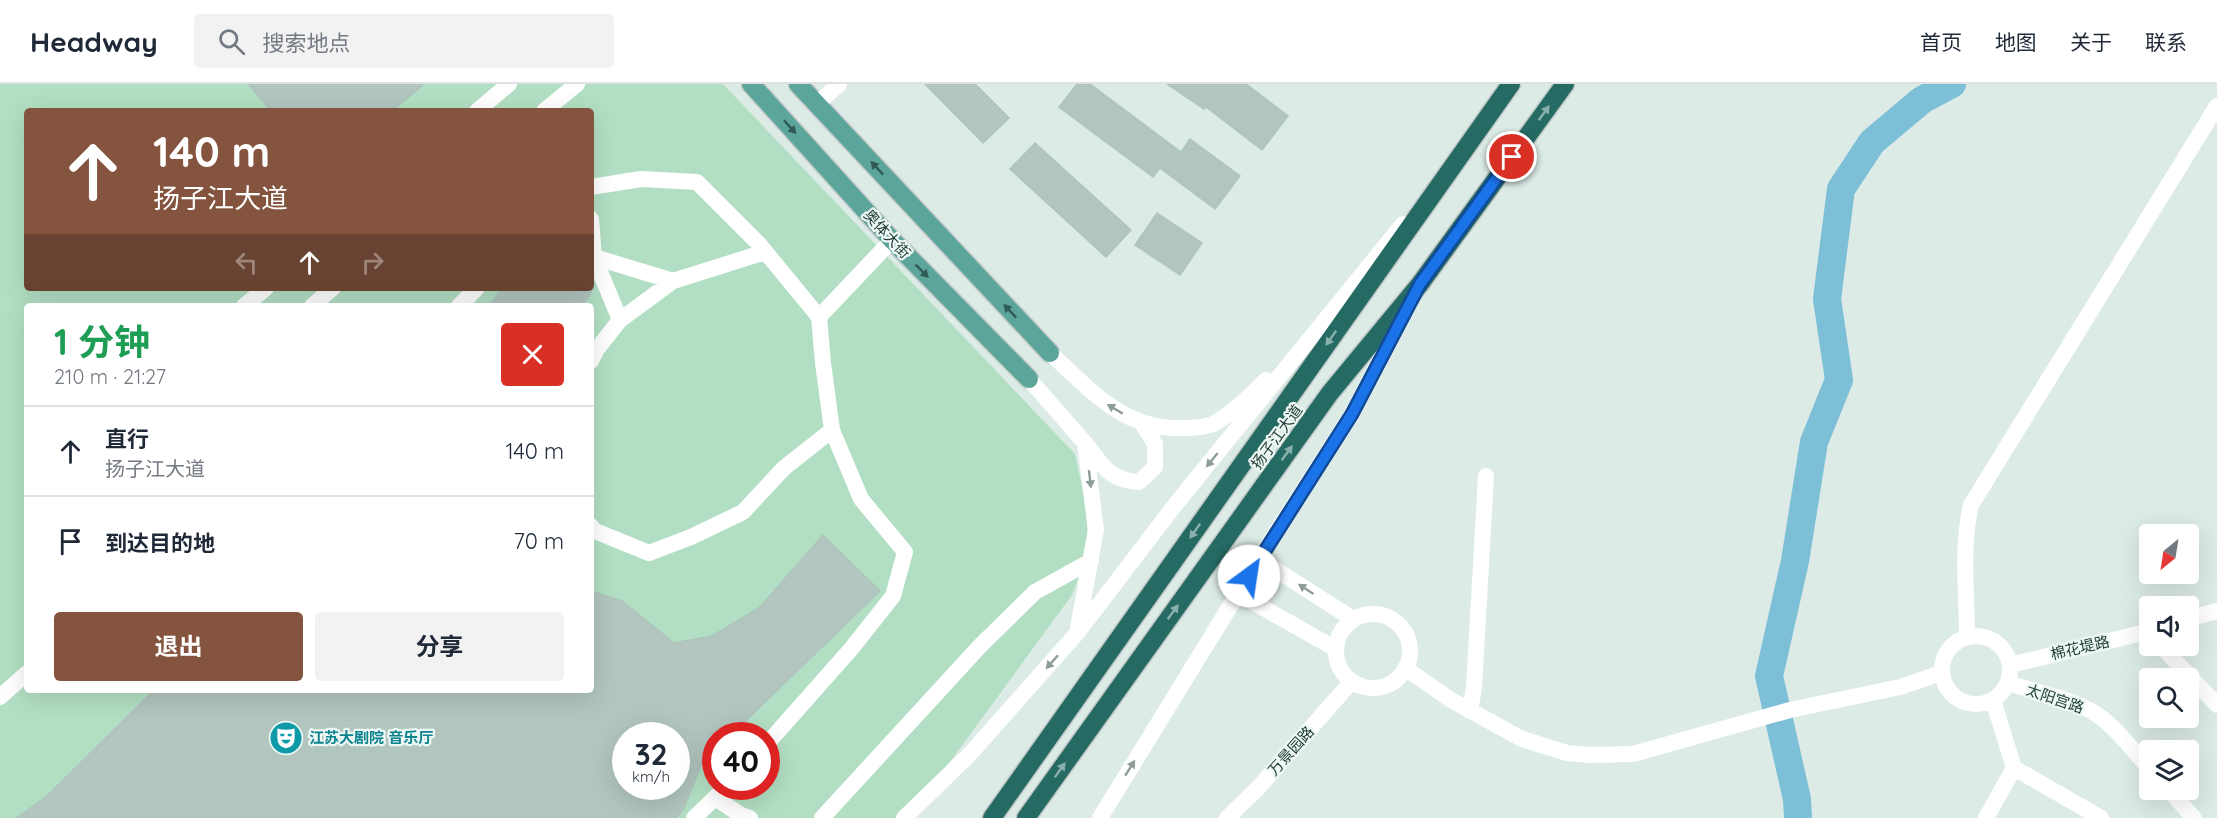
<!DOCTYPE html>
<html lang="zh">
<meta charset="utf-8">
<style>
:root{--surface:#fff;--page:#f2f2f3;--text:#1f2937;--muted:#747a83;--line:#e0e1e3;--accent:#84543e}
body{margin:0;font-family:Quicksand,"Noto Sans SC",sans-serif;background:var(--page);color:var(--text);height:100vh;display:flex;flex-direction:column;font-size:22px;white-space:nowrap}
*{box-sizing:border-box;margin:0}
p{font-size:20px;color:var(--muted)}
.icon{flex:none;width:33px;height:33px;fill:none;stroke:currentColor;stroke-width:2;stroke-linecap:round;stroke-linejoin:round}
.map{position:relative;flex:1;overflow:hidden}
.drawer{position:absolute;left:24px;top:219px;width:570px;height:390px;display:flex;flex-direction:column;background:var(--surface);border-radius:6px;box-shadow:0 6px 24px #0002}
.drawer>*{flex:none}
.top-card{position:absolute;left:24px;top:24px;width:570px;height:183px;border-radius:6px;box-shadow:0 6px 24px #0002;background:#84543e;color:#fff;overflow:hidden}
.needle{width:39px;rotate:210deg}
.fabs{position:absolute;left:2139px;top:440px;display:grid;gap:12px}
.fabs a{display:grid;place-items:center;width:60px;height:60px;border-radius:6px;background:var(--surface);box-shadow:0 6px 24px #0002;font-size:30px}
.speed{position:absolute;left:612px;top:638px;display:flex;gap:12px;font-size:30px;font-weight:700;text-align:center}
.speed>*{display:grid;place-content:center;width:78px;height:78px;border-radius:50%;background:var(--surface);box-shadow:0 6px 24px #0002;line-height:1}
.speed small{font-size:15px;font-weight:400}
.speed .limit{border:9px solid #d22;background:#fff;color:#111}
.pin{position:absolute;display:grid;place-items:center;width:51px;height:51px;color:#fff;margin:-26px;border:3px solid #fff;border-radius:50%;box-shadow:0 2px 6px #0007}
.me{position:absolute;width:66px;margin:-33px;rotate:31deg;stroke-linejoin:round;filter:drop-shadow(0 0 4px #0008)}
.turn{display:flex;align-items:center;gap:21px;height:126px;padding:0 30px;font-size:27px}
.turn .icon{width:78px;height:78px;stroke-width:2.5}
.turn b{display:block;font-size:42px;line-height:51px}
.lanes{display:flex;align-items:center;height:57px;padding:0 30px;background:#0003;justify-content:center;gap:30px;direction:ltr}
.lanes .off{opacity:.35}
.round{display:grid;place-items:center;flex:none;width:63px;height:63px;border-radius:6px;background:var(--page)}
.summary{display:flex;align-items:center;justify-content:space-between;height:102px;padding:0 30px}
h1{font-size:36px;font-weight:700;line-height:45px;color:#1e9e55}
.button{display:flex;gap:12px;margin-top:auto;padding:12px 30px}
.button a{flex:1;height:69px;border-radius:6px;background:var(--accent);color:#fff;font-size:24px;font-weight:700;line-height:69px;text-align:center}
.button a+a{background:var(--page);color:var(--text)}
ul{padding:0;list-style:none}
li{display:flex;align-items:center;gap:18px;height:90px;padding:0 30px;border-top:2px solid var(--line)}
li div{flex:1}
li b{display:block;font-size:22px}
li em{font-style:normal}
header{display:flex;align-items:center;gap:36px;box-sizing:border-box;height:84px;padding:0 30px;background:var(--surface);border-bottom:2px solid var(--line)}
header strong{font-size:28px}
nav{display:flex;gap:33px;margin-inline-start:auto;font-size:21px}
.search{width:420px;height:54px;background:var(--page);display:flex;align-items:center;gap:15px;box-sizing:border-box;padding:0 21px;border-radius:6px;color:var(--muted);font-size:22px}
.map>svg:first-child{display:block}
.green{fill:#b2dfc3;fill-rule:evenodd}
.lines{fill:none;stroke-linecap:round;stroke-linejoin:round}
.river{stroke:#7dbfd7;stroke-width:28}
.building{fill:#b2c5bf;stroke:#aec5be;stroke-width:1.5;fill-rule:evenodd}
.major-casing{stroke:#c0c8c7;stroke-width:21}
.highway-casing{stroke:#c0c8c7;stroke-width:21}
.minor{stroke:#fff;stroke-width:16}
.major{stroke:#5ca59b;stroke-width:18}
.highway{stroke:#266a64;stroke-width:18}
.oneway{fill:#8ab0ac}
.oneway2{fill:#305b54}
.oneway3{fill:#8e9d9a}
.route-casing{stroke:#114b97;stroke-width:15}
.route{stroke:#1a73e8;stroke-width:10}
.labels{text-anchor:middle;stroke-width:4.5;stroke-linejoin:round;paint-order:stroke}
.street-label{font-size:15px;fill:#1d3b36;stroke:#edf7f3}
.culture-label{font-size:15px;font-weight:bold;fill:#0d838f;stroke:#edf7f3;text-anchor:start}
</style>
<header>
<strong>Headway</strong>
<div class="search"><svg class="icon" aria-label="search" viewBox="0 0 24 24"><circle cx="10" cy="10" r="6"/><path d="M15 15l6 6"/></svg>搜索地点</div>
<nav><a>首页</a><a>地图</a><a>关于</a><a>联系</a></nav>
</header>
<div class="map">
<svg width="2217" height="734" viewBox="0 0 2217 734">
<rect width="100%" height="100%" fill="#dcebe6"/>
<path class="green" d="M0 0H723L1075 370C1081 398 1088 425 1087 453 1087 473 1079 493 1072 511L909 734H0ZM27 27H591V204H27ZM27 222H591V606H27ZM626 651H676V702H626ZM716 651H766V702H716Z"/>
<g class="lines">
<path class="river" d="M1798 734 1797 715 1769 592 1795 477 1814 358 1839 296 1827 215 1841 105 1872 58 1922 16 1952 0"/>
</g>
<path class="building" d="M248 0H424L392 27H271Z
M925 0H975L1009 34 983 59Z
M1077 0H1090L1181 68 1190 55 1240 92 1215 125 1160 84 1153 93 1059 23Z
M1167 0H1246L1288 32 1262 66 1206 23 1204 25Z
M1035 59 1131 146 1106 173 1010 85Z
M1157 129 1202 159 1180 191 1135 161Z
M503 204H594L582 222H489Z
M823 451 880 507 731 651H716V666L702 679 683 726 676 734H17L48 711 154 606H591V507L622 517 674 559 712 552 759 524ZM626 651H676V702H626Z"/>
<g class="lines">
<defs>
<path id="major" d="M751 0 892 156 1029 295
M798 0 1050 269"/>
<path id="highway" d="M992 734 1511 0
M1026 734 1330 309 1420 200 1565 0"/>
</defs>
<use href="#major" class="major-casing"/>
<use href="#highway" class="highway-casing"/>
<path class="minor" d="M817 20 839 0
M477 27 509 0
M544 27 577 0
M591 103 641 95 697 98 759 160 819 233 823 279 832 346 861 415 905 468 893 512 851 565 766 661
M591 135 594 173 620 236
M591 172 673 197
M244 222 266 204
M312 222 333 204
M459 222 477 204
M819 233 892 156
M1050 269C1090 305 1123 346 1181 344 1191 344 1204 344 1213 340 1233 329 1250 312 1266 296
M591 277 597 265 620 236 673 197 765 168
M1029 295 1085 359 1096 446 1078 544
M1086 360C1103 382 1109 396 1139 398L1155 383V360L1142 339
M591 442 595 447 649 469 691 453 743 428 784 384 832 346
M1259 475 1353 535
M1239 510 1336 565
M1336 567a37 37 0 1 1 74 0a37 37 0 1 1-74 0Z
M2188 535 2217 527
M1942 586a34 34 0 1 1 68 0a34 34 0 1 1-68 0Z
M1967 553C1967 509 1961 464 1971 421L2217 22
M2160 561 2217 621
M2010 581 2150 547
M1405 584 1451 616 1522 655 1567 669 1589 671 1633 670 1790 626 1900 603 1941 589
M2008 599C2035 608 2069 614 2093 628 2115 641 2132 666 2150 685
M0 613 27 589
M1470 627 1474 604 1486 392
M2014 684 2101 734
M2168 705 2194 734
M715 714 741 731 750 734
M694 734 727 702
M822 734 980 562 1035 508 1091 477
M904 734 970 670 1078 548 1175 421 1403 140
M1100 734 1259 475 1352 330 1410 219
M1227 734 1259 703 1352 597
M1986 734 2014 684 1993 616"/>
<use href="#major" class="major"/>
<use href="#highway" class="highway"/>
</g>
<defs><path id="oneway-solid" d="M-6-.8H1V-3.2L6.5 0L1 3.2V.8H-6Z" transform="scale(1.5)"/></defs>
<g class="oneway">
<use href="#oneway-solid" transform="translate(1544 29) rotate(-54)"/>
<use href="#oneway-solid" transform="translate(1331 254) rotate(125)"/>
<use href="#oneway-solid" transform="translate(1287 369) rotate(-54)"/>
<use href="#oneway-solid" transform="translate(1195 447) rotate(125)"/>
<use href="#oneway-solid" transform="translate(1173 528) rotate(-54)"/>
<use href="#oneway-solid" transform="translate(1060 686) rotate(-55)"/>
</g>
<g class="oneway2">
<use href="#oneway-solid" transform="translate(790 43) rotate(48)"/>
<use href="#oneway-solid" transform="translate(877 84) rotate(-133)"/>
<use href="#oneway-solid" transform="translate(922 187) rotate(45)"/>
<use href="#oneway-solid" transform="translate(1010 227) rotate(-133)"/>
</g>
<g class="oneway3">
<use href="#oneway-solid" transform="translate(1115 325) rotate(-149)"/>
<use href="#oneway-solid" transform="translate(1212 376) rotate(129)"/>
<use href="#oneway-solid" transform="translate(1090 395) rotate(83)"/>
<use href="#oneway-solid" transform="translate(1306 505) rotate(-147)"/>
<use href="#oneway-solid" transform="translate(1052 578) rotate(132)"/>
<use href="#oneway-solid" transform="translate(1130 684) rotate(-58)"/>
</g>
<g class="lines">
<defs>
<path id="route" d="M1249 492 1352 330 1420 200 1512 73"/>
</defs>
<use href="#route" class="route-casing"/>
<use href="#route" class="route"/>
</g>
<defs>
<symbol id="theatre-disc" viewBox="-11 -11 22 22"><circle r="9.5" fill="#0f9aa8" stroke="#edf7f3"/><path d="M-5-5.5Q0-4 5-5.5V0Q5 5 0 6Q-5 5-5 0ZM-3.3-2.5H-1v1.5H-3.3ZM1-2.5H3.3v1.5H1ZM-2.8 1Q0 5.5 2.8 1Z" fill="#fff"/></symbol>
</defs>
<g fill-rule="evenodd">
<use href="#theatre-disc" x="267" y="635" width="38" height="38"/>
</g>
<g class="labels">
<g class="street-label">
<text transform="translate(887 150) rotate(47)" y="5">奥体大街</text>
<text transform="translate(1277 353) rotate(-54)" y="5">扬子江大道</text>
<text transform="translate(2080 564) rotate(-13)" y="5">棉花堤路</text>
<text transform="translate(2055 615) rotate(19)" y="5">太阳宫路</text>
<text transform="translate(1291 667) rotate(-48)" y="5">万景园路</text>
</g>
<g class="culture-label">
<text x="309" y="659">江苏大剧院 音乐厅</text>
</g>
</g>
</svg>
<div class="fabs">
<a><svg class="needle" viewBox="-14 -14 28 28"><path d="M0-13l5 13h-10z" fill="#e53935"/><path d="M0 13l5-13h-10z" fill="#747a83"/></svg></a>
<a><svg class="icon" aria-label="sound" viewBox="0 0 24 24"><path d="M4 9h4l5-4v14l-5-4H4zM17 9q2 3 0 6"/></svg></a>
<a><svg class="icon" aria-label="search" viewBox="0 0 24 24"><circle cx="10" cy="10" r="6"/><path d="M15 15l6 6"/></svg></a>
<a><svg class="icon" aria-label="layers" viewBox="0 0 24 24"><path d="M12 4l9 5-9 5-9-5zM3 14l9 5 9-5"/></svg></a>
</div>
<div class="speed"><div>32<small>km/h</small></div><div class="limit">40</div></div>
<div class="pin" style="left:1512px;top:73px;background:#d93025"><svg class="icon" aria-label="arrive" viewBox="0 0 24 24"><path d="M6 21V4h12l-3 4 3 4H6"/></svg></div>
<svg class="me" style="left:1249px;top:492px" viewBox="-20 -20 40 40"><circle r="19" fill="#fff"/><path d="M0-13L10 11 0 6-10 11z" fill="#1a73e8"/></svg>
<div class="top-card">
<div class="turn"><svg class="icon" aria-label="ahead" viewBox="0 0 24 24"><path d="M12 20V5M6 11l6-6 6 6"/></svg><div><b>140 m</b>扬子江大道</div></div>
<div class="lanes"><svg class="icon off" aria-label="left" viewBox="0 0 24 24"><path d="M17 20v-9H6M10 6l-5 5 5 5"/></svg><svg class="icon" aria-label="ahead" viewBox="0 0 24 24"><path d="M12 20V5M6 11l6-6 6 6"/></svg><svg class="icon off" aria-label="right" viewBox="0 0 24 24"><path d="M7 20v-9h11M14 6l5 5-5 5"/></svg></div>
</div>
<section class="drawer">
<div class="summary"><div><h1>1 分钟</h1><p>210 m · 21:27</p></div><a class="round" style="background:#d93025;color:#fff"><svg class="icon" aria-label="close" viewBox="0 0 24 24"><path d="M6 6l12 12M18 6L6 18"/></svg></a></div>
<ul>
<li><svg class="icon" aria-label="ahead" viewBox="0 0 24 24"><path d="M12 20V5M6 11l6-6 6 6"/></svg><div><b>直行</b><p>扬子江大道</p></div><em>140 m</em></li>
<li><svg class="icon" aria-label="arrive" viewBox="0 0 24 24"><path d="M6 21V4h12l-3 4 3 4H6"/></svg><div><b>到达目的地</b></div><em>70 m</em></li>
</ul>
<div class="button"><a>退出</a><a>分享</a></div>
</section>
</div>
